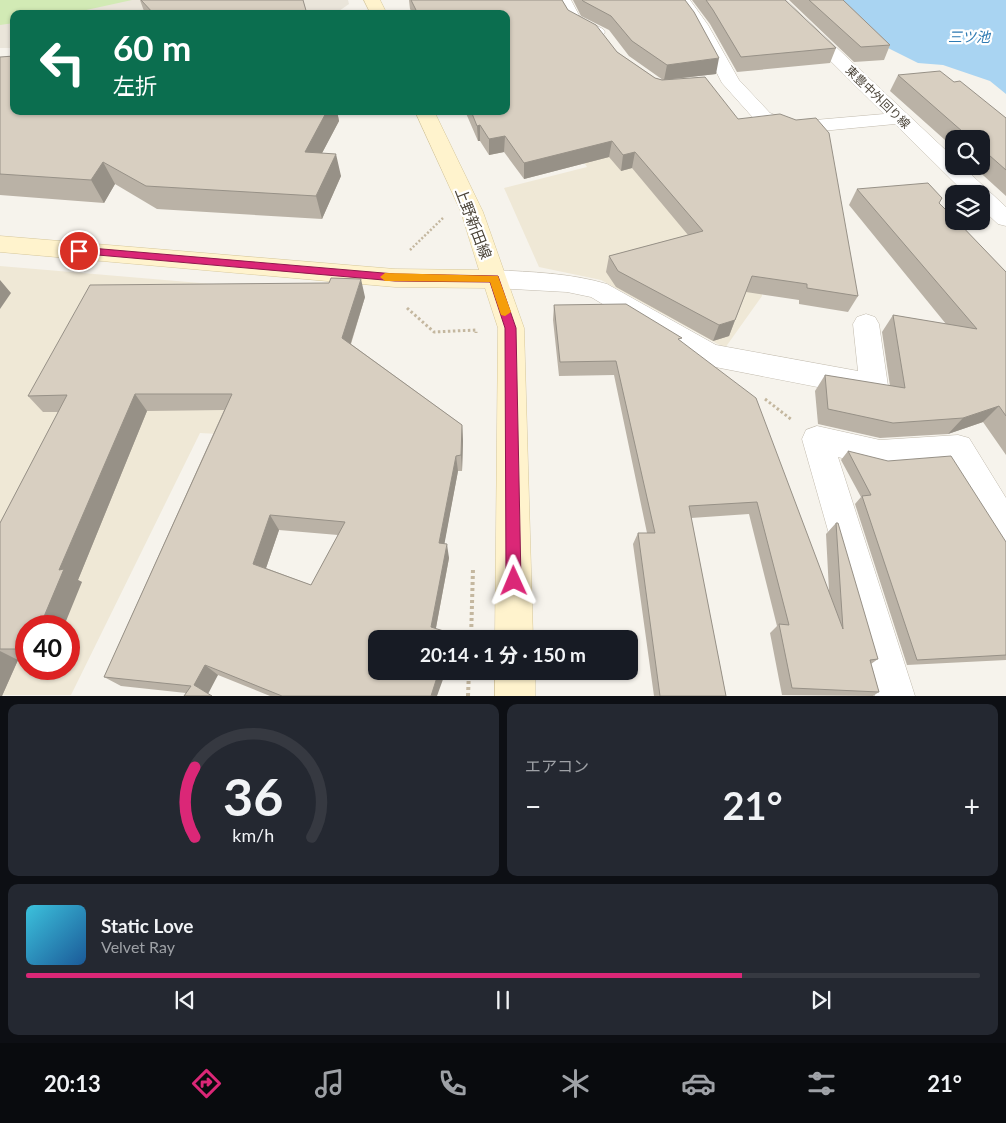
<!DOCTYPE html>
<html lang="ja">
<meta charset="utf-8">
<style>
:root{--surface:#171b24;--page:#242831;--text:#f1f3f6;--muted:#9ea1a6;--line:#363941;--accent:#db2777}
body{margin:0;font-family:Lato,"Noto Sans JP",sans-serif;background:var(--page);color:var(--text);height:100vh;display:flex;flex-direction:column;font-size:19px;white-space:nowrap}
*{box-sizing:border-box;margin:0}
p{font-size:16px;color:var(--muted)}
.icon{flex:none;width:28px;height:28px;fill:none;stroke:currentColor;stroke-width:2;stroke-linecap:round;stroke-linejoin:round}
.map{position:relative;height:696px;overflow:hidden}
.drawer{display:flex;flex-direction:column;gap:8px;padding:8px;background:#0d0f14;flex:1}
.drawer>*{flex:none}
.banner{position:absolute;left:10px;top:10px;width:500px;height:105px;border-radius:10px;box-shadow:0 1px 4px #0004;background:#0b6e4f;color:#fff;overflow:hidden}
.buttons{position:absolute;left:945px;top:130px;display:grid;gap:10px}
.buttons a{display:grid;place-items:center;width:45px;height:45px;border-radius:10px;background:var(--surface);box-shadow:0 1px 4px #0004;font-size:25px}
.speed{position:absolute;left:15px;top:615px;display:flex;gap:10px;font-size:25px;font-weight:700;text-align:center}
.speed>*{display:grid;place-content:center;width:65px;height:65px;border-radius:50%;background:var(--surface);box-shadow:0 1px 4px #0004;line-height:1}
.speed .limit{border:8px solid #d22;background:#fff;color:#111}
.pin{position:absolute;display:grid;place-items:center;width:42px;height:42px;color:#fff;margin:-21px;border:2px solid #fff;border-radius:50%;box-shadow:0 1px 5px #0007}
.me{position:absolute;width:55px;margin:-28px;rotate:359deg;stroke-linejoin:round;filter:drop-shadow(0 0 4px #0008)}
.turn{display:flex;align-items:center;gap:18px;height:105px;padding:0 20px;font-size:22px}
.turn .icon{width:65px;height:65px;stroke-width:2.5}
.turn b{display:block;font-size:35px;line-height:42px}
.big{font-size:38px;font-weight:700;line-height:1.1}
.drawer .card{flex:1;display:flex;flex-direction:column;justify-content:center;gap:8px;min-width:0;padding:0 18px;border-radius:10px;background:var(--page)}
.drawer .dial{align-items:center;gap:0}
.dial svg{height:130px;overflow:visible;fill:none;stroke:var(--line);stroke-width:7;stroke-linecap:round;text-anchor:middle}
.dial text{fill:var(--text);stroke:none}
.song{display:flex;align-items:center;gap:15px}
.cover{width:60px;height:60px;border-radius:8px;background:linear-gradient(135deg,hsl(190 70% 55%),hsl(210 70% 35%))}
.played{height:5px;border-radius:2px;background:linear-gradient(90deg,var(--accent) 75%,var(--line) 75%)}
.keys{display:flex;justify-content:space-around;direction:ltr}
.heat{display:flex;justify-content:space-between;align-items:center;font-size:28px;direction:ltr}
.drawer .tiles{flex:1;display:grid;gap:8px;grid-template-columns:1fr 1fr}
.card:last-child{grid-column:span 2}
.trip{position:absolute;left:368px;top:630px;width:270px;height:50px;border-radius:10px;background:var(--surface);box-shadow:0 1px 4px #0004;font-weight:700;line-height:50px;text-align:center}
.menu{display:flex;height:80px;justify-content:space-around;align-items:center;background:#090b0e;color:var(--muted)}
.menu .icon{width:35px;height:35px}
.menu .current{color:var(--accent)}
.menu b{font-size:22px;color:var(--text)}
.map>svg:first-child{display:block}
.residential{fill:#eae5da}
.education{fill:#efe8d6;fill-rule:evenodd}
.green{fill:#d2eab5}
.water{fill:#a9d4f2}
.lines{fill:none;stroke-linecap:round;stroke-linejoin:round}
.street-casing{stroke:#c2bbae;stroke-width:1}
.secondary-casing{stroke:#d6c79b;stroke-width:1}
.path-far2{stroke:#c4b79f;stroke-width:2.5;stroke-dasharray:2 2;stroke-linecap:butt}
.path-far1{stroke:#c4b79f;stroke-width:3;stroke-dasharray:2.5 2.5;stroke-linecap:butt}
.path{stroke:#c4b79f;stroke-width:4;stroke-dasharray:3 3;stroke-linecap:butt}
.street{fill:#fff;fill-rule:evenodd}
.secondary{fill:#fff3cd;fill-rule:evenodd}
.wall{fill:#bab2a6;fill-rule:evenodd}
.shaded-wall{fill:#979187}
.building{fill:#d8cfc1;stroke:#979187;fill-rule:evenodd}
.route{fill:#db2777;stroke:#8e194d}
.slow{fill:#f59e0b}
.labels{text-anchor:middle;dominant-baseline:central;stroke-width:4.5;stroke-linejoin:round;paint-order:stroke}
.far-street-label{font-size:12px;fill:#4b4439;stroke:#fff}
.far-water-label{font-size:14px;font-style:italic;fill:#2e7ab2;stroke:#fff}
.street-label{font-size:15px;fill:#4b4439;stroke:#fff}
</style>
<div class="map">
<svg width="1006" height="696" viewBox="0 0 1006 696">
<rect width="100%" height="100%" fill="#f6f3ec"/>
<path class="residential" d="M0 0H348L349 4 339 11 315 14H14V48H0Z"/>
<path class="education" d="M543 98 757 233 762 296 725 348 601 280 539 267 504 188 587 167Z
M0 266 329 294 277 437 200 433 71 695H0ZM26 626H69V669H26Z"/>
<path class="green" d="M0 0H132L68 14H14V23L0 25Z"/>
<path class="water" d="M829 0H1006V94L990 81 943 65 918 63 876 42Z"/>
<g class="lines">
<defs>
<path id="street" d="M555 0H571L580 17 603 29 605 32 603 35H591L568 23Z
M674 0H690L708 25 739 80 770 113 792 122 884 114 769 0H786L954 158V166H962L1006 207V226L998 224 981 208V194H966L895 124 790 134 756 121 722 83 692 25Z
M494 270C532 272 570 273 607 284L716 345 858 371 853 324 857 317 866 314 875 317 879 324 888 386 884 394 874 398 710 366 700 363 591 297 567 292 494 288 485 285 481 279 485 273Z
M817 426 880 440 958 435 969 438 1006 498V544L994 539 950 462 880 468 838 457 915 696H875L802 439 806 430Z"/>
<path id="secondary" d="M364 0H380L387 14H371Z
M415 111H434L483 212 524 328 533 639H495L498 328 485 288 395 287 0 252V236L395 269 479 270 461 212Z
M495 671H535V696H495Z"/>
</defs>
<use href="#street" class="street-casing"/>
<use href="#secondary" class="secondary-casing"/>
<path class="path-far2" d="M410 250 443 218"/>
<path class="path-far1" d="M407 308 434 332 476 330V333
M765 399 792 420"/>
<path class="path" d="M471 639 473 569
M468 696 469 671"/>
<use href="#street" class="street"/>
<use href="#secondary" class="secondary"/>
</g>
<path class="wall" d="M140 0H303L307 14H145Z
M409 0H562L568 10 617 52 655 78 663 80 629 56 609 30 581 16 573 0H685L716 74 673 79 858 296 848 312 799 304V300L746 292 729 336 713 341 616 287 606 272 609 256 688 235 632 168 621 171 609 157 524 179 504 152 489 155 480 141H478L465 111H506V14H413L410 9Z
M692 0H785L836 48 830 63 737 72 710 24Z
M789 0H843L890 45 884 60 854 62Z
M0 57 14 111H337L339 121 322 153 341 176 322 219 157 209 115 184 104 203 0 195Z
M898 75 954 82 1006 118V196L973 166H981V139H954V148L890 91Z
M857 189 939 203 1006 272V455L983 422 948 434 880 438 818 424 815 391 825 375 890 386 882 332 893 315 946 324 849 205Z
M365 297 351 344 462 425 463 441 462 471H458L444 544 449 558 436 628 437 696H270L218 675 186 693 121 686 104 677 224 410 147 411 78 580 82 582 26 626V660H18L2 696H0V523L58 412H43L28 396ZM279 530 338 535 311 585 266 568Z
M554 305 681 341 829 591 826 534 836 523 878 659 871 664 879 692 873 696 782 695 770 633 777 626 749 514 691 518 726 696H654L633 544 638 533H647L614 375 559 376 553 320Z
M848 451 1006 542V660L907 665 855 504 861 497 841 460Z"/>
<path class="shaded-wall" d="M719 58 716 74 664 80 667 65Z
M327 111H337L339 121 311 174 305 152Z
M480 125V141H478L477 126Z
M505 136 504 152 489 155V139Z
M612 141 609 157 524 179V163Z
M635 152 632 168 621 171 623 155Z
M336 154 341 176 322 219 316 196Z
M103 162 115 184 104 203 91 180Z
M361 279 365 297 347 355 342 338Z
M0 280 11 293 0 309Z
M735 320 729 336 713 341 719 325Z
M135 394 147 411 78 580 82 582 64 626H40L59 570Z
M999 406 983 422 948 434 963 418Z
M462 425 463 441 462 471 461 455Z
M456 456 458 471 442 557 439 543Z
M270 515 279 530 263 577 253 564Z
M447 544 449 558 434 638 431 627Z
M0 651 18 660 2 696H0Z
M205 665 218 675 208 694 194 685Z
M439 671H446L437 696H431Z"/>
<path class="building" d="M141 0H303L307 14H154Z
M411 0H562L568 10 596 25 617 52 655 78 662 80 705 77 738 119 780 114 796 120 816 118 829 133 858 296 807 288V284L752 276 735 320 719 325 618 271 609 256 703 231 635 152 623 155 612 141 524 163 505 136 489 139 480 125 477 126 471 111H506V14H418Z
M582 0H685L694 12 719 58 667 65 632 41 611 16 583 1Z
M706 0H785L836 48 741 57 713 10Z
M809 0H843L890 45 861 47Z
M14 56V111H327L305 152 336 154 316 196 146 186 103 162 91 180 0 174V57Z
M940 71 954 82 960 81 1006 118V170L981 148V139H971L898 75Z
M928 183 942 198 939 203 954 218V221H957L1006 272V416L999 406 963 418 893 423 828 409 825 375 905 388 893 315 977 329 857 189Z
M331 278 361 279 342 338 462 425 461 455 456 456 439 543 447 544 431 627 453 634 451 639H376V671H439L431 696H282L205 665 194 685 212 696H184L191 686 104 677 232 394H135L59 570 64 569 40 626H26V649H0V523L67 395 28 396 90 285 329 283ZM270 515 345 522 311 585 253 564Z
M626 304 682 338 678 339 756 398 843 629 836 523H838L878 659 870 660 879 692 792 688 779 624 789 625 757 502 689 506 726 696H660L638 533H655L616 361 560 362 554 305Z
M848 451 888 461 951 456 1006 542V655L917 660 862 496 871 495Z"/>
<path class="route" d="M79 247 395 274 498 276 516 328 521 581 519 586 514 588 508 586 506 581 505 328 490 282 395 281 75 253 74 251Z"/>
<path class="slow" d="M385 273 498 276 511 312 505 316 501 315 490 282 385 281 380 277Z"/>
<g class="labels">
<g class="far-street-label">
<text transform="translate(878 97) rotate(44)">東豊中外回り線</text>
</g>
<g class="far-water-label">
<text x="969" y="36">三ツ池</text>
</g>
<g class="street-label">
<text transform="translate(474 223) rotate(69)">上野新田線</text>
</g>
</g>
</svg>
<div class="buttons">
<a><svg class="icon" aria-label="search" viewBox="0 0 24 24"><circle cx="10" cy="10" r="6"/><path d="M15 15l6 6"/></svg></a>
<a><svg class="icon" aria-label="layers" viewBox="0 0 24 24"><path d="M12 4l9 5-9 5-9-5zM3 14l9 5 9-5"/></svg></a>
</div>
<div class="speed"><div class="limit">40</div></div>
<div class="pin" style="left:79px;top:251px;background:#d93025"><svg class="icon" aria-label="arrive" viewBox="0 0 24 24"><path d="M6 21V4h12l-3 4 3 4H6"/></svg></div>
<svg class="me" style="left:514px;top:581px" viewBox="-20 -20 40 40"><path d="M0-17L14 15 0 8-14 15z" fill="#db2777" stroke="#fff" stroke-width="4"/></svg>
<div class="trip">20:14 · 1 分 · 150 m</div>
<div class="banner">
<div class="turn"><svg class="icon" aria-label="left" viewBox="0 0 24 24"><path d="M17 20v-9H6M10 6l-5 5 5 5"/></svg><div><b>60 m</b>左折</div></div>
</div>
</div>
<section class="drawer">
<div class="tiles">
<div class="card dial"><svg viewBox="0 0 100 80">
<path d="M14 69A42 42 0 1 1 86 69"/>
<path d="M14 69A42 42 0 0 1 14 26" stroke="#db2777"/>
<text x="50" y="56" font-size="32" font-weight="700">36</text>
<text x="50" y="72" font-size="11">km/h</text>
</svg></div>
<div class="card"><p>エアコン</p>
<div class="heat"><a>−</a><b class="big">21°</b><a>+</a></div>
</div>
<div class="card">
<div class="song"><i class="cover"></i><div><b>Static Love</b><p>Velvet Ray</p></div></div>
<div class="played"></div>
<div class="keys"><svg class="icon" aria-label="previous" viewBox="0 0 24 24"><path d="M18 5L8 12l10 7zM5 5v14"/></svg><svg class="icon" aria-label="pause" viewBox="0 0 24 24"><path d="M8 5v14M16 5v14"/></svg><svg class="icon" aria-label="next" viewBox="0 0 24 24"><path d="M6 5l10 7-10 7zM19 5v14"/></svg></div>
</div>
</div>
</section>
<nav class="menu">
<b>20:13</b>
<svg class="icon current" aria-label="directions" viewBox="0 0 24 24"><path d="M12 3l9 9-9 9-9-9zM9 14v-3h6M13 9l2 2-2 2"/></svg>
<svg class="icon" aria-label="music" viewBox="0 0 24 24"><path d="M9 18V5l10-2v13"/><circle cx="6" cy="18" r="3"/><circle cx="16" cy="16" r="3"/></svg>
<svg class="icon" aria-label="phone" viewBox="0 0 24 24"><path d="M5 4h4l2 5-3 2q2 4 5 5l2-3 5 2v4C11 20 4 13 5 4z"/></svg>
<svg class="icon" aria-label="climate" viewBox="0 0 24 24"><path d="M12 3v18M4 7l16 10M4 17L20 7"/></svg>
<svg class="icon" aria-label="car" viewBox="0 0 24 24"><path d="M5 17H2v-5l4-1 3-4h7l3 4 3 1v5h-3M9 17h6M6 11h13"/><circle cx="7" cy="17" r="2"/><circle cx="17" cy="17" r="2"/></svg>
<svg class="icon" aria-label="filters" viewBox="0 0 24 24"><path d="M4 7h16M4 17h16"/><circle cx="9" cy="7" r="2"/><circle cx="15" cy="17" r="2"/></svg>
<b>21°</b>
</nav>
